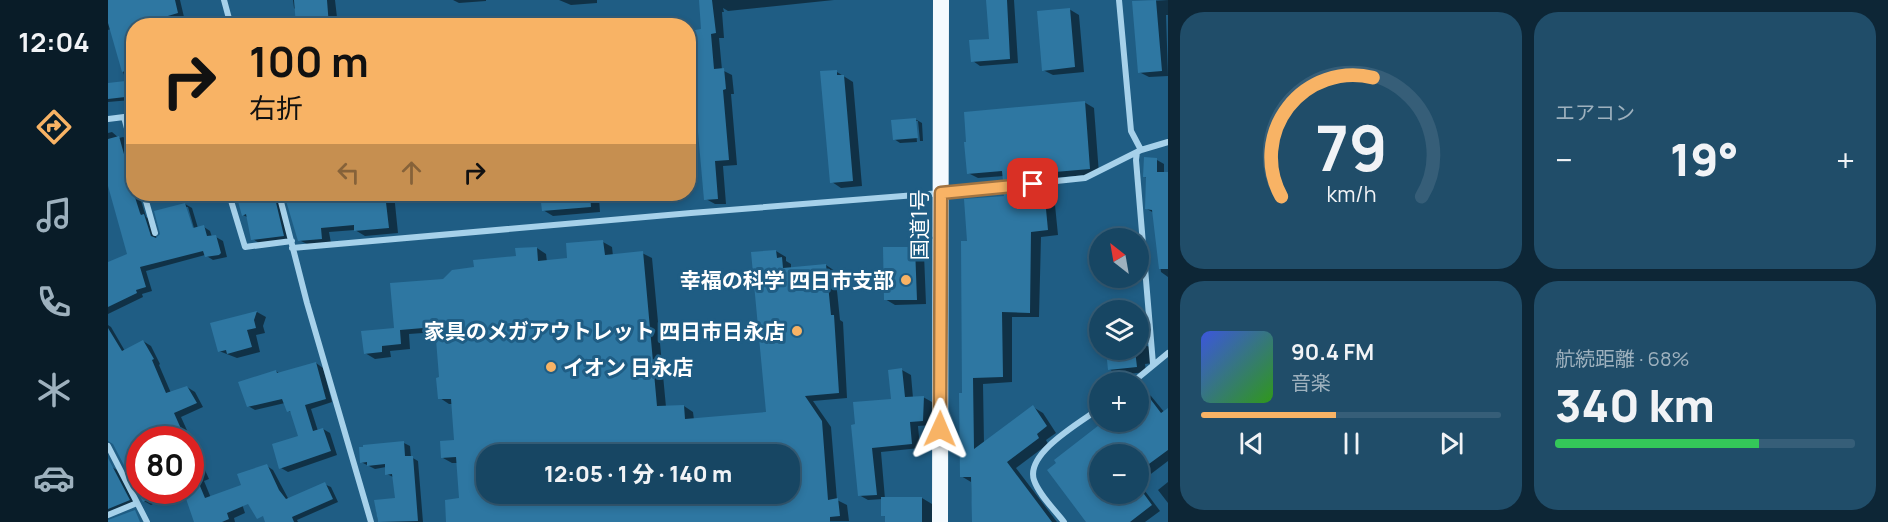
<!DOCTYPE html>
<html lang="ja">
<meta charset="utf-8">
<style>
:root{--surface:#174663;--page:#204d69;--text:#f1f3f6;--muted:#9eb1be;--line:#365e78;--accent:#f8b365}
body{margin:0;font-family:Manrope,"Noto Sans JP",sans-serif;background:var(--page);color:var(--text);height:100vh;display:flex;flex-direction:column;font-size:22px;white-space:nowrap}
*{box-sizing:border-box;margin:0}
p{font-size:20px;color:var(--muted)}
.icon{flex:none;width:33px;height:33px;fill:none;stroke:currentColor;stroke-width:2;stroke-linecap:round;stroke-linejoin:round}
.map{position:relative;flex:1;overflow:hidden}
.panel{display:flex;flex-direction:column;gap:12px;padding:12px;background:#0d2636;width:720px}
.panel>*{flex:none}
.banner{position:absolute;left:18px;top:18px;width:570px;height:183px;border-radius:24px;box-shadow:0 3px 9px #0003,0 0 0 2px var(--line);background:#f8b365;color:#111;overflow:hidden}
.needle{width:39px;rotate:329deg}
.buttons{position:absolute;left:981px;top:228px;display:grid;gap:12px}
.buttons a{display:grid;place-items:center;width:60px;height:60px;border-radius:50%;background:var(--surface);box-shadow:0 3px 9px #0003,0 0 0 2px var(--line);font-size:30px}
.speed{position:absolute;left:18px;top:426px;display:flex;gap:12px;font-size:30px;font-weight:700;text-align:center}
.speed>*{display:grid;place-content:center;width:78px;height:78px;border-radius:50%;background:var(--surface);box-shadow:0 3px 9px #0003,0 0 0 2px var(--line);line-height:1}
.speed .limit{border:9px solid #d22;background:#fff;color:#111}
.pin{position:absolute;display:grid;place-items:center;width:51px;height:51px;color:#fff;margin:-26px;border-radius:12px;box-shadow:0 3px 9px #0006}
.me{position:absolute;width:66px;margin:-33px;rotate:1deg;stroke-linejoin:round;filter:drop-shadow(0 0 4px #0008)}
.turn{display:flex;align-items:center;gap:21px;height:126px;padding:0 24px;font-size:27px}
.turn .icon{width:78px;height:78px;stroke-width:2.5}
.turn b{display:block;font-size:42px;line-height:51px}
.lanes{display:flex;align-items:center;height:57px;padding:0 24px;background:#0003;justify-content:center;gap:30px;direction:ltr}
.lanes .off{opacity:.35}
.big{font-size:45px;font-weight:800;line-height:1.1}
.panel .tile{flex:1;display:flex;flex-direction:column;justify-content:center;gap:9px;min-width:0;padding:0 21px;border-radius:24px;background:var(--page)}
.panel .dial{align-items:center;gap:0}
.dial svg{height:156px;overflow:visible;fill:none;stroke:var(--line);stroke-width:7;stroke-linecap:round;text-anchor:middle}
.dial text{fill:var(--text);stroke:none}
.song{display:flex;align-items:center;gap:18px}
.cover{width:72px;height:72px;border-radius:9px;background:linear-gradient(135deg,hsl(230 70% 55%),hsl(110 70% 35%))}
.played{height:6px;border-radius:3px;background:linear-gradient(90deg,var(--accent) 45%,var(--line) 45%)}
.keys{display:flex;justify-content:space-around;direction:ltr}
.heat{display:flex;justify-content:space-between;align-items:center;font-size:33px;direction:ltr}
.charge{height:9px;border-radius:4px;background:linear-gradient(90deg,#34c759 68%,var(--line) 0)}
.panel .tiles{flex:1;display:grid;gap:12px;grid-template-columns:repeat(2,1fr)}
.trip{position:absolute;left:368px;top:444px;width:324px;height:60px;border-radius:24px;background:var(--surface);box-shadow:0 3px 9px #0003,0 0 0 2px var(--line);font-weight:800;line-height:60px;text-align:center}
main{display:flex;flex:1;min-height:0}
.dock{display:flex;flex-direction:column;width:108px;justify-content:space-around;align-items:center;background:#091c28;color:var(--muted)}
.dock .icon{width:42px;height:42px}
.dock .current{color:var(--accent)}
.dock b{font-size:27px;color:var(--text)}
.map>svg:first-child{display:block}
.shadow{fill:#0007;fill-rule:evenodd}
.building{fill:#2e77a2;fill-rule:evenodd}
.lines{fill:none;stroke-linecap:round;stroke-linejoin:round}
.minor{stroke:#a6d1ea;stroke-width:6}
.trunk{stroke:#f4fafe;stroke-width:16}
.route-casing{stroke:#a17442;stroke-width:15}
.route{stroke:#f8b365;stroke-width:10}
.poi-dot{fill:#f8b365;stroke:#1f5d84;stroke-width:2}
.labels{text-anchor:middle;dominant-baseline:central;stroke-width:6;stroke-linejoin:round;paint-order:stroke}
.street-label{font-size:21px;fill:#fff;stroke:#1f5d84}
.poi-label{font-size:21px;font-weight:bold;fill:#fff;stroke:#1f5d84;text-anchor:end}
</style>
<main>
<nav class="dock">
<b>12:04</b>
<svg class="icon current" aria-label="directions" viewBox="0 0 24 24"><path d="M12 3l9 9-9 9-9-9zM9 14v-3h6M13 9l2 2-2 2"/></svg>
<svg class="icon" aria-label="music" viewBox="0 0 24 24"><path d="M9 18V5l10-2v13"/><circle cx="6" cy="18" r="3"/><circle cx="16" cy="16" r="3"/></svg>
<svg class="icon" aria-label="phone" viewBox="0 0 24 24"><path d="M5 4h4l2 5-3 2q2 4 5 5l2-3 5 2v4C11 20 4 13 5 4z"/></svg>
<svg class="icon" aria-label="climate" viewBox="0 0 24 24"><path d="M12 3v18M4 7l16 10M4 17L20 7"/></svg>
<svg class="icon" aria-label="car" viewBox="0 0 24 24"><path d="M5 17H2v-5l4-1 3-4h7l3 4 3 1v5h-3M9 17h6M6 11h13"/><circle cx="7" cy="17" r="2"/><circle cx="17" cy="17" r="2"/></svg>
</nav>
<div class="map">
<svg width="1060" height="522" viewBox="0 0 1060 522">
<rect width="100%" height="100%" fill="#1f5d84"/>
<path class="shadow" d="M0 0H72L76 17 44 26H26V109L23 100 0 102V85L18 82 3 29 0 30Z
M185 0H227L230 26H190L188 10 186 8Z
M345 0H378V1L351 3Z
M451 0H489V3L463 5Z
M593 0H726L620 11 615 8 616 12H614L616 38H611L614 70 624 75 626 94H623L629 165 615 166 618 204H607L598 199Z
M879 0H906L910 63 872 66 865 61 882 40Z
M1060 0V15H1058L1060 76 1041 77 1031 72 1025 2Z
M961 9 971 15 976 72 945 75 935 70Z
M159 16 165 19 166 26H134V19Z
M729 72 745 82 754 186 733 188 724 182Z
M976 102 986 108 991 174 944 178V182L906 186 896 180V176L870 178 860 173Z
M807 119 814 123 815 141H812L810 121H807L809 142 792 143 786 139Z
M4 132 11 138 15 137 22 141 26 153V194H31L38 217 43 220 49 240 77 204 84 208 90 228 96 227 102 231 104 237H108L115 241 119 257 105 260 97 255 38 271 44 291 34 294 35 297 0 314V264L20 255 0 182V133ZM77 207H80L88 235 85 236Z
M1049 160 1056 164V174H1060V277L1053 272 1046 213 1039 209 1040 178 1037 177Z
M936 189 946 195 950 235 933 237 931 317H904V382L875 384 876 444 925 407 935 413 948 433 938 440 940 444 908 468 949 522H865L863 482 853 476 861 242 897 197Z
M129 194H177L175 201 185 240 154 245 145 239 141 218 135 215Z
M178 194H286L290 233 257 236 247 230 221 232 223 243 201 245 191 240Z
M434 194H504H502V197L491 198 492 212 445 216 435 210Z
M495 242 504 247 505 256 534 253 544 258 558 407 576 406 585 412 586 420 659 413 645 253 668 251 678 257V261L683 264V268L718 265 727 271 732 320 735 322 739 398 705 401 723 427 729 500 739 505 741 521 340 522 353 500 350 463H344L335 458 348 441 345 404H341L332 398 333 379 329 332 301 334 302 349 282 351 283 357 267 359 257 353 288 329 336 280 367 268 409 258 429 248 438 254 439 262 461 260ZM378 454H681V494H378Z
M806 248 816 254 818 304 787 305 777 299Z
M149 312 158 317 155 326 157 333 148 335 152 352 129 358 111 351 104 324Z
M0 325 3 327 17 351 35 341 43 346 52 364 51 365 63 393 79 387 87 392 95 407 73 417 101 479 96 481 103 498 131 495 137 513 126 518 127 522H88L82 490V440H32V490H72L43 505 36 501 0 424Z
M1030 340 1032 343 1044 348 1045 363 1037 364 1038 372 1011 375 1001 369 999 350H1030Z
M208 363 215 368 224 402 203 409 210 431 215 429 222 433 229 455 180 472 173 468 192 437 184 413 181 411 177 403 147 410 140 406 168 371 172 374Z
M794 370 803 375 805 398 815 397 824 402V425L810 426 812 448 773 452 777 499 814 498 824 504V522H779V517L774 515 775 499 760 500 751 495 745 426 784 400Z
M1035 391 1043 396 1057 413 1060 410V461L1031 483 1052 511 1037 522H980L948 460 998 422H1030V394ZM992 454H1030V494H992Z
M296 443 302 446 303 457 310 461 315 522H270L267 501 289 499 285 477 279 474 278 467 267 469 253 462Z
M159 466 165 470 181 500 216 484 223 487 230 502 189 520 190 522H159Z
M4 467 9 470 26 503 0 515V469Z
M1060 482V503L1050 490Z"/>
<path class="building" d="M0 0H67L70 13 26 26V69L14 72 0 23Z
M186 0H219L221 26H188Z
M591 0H604L608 33 603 34 606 69 616 68 618 89 615 90 621 160 607 161 610 199 596 200 581 31 593 29Z
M878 0H899L902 59 863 62 861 40 881 39Z
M1048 0 1054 71 1030 73 1024 1Z
M962 8 967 67 934 71 929 11Z
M729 70V75H736L745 181 722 183 712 71Z
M26 80V96L0 99V83Z
M977 101 982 169 935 173V177L895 181 894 171 859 174 856 142H858L856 112Z
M808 118 810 138 785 140 783 120Z
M11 136 22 176 26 175V194L32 213 33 215 36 214 43 236 48 238 52 234 46 211 77 203 85 228 96 225 99 236 108 235 113 253 111 255 97 257 95 251 32 267 38 287 28 290 29 293 0 307V262L19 254 0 186V139Z
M1036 157 1049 158V172H1060V269H1051L1044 210 1037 209 1038 177H1035Z
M936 188 940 230 923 232 922 313 894 312 895 377 865 378 866 449 925 405 939 426 929 434 931 438 899 462 944 522H864L863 477H852L851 393H854L853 241H859L856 199 896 196 895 192Z
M128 194H166L176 236 143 240 138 214 134 216Z
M176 194H277L281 228 246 231V225L213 228 214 239 190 241Z
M432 194H482L483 207 434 211Z
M495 240 497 255 535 251 549 406 576 405 577 419 658 412 643 252 668 250 669 258 674 257 675 268 718 264 723 315H726L731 393 697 396 714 421 720 500 730 498 732 516 722 517V522H338L337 500 351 498 348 457 333 458 332 441 346 440 343 399H330L328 378 331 377 327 327 292 330 293 344 274 346V352L256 354 253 331 286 328 282 283 335 279 344 270 366 267 365 260 408 256 407 248 429 247 430 261 459 258 458 243ZM378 454H681V494H378Z
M775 247H807L809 300H776Z
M149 311 146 320 148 328 139 330 144 347 119 354 118 350 110 352 102 323Z
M0 328 14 351 35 340 46 359 44 360 58 393 79 386 89 403 66 413 78 440H32V490H57L35 502 5 444 0 441Z
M998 350H1027L1029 367 1000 370Z
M208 362 218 399 197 405 205 431 215 428 223 451 171 469 164 444 190 436 182 411 179 412 174 399 139 407 130 382 168 370 169 373Z
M794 368 797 397 816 396 815 421 802 422 804 444 764 448 769 495 750 496 743 425 747 424 745 402 783 399 780 370Z
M1031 384 1053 413 1060 408V450L1030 472V454H992V494H1036L1044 505 1022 522H978L939 470 948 463 946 460 995 422H1030Z
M296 441 297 456H305L310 521 270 522 266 500 287 498 284 474 277 475V464L259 466V462L252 463 251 447H255V445Z
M0 458 22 500 0 509Z
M82 462 97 498 133 485 129 474 159 464 171 490 178 499 217 482 225 499 184 517 186 522H157L155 516 149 519 140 504 119 513 121 519 114 522H86L75 490H82Z
M773 497H814V522H777V516H773Z
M27 510 32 522H0V520Z"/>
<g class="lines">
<path class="minor" d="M116 0 123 26
M1011 0 1023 131 1033 150
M0 119 16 117 26 155
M1029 152 1028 160 1045 364
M36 194 47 233
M121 194 137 247 184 241
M171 194 199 303 263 522
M184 248 583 213 833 193 977 178 1033 150 1060 142
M1025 382 1060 353
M0 446 39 522
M0 515 29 503
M956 522C946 509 931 495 926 480 917 453 973 422 992 408"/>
<path class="trunk" d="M832 522 833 0"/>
</g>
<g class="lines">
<defs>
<path id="route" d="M832 429 833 193 925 184"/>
</defs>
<use href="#route" class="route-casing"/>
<use href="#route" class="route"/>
</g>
<g class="poi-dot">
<circle cx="798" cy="280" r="6"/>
<circle cx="689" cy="331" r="6"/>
<circle cx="443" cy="367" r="6"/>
</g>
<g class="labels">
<g class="street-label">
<text transform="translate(811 225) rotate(-90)">国道1号</text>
</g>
<g class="poi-label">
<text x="786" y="280">幸福の科学 四日市支部</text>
<text x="677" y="331">家具のメガアウトレット 四日市日永店</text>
<text x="455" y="367" text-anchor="start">イオン 日永店</text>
</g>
</g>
</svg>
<div class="buttons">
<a><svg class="needle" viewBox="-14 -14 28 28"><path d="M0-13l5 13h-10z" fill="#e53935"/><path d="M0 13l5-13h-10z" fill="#9eb1be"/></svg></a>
<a><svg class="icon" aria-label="layers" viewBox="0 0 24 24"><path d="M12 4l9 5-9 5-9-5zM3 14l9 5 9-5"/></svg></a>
<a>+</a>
<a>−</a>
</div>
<div class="speed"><div class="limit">80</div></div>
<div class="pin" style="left:925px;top:184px;background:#d93025"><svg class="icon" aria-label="arrive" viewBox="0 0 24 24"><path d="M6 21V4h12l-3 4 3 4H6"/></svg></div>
<svg class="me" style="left:832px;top:429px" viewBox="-20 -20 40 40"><path d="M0-17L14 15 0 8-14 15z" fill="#f8b365" stroke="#fff" stroke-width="4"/></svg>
<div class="trip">12:05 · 1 分 · 140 m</div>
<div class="banner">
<div class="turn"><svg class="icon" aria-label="right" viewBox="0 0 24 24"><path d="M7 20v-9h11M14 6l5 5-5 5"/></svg><div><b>100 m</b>右折</div></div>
<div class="lanes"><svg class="icon off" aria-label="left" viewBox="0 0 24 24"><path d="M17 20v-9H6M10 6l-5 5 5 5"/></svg><svg class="icon off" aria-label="ahead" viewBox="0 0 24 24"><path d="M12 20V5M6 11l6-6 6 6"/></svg><svg class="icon" aria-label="right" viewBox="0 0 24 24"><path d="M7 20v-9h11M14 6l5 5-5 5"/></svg></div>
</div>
</div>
<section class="panel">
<div class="tiles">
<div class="tile dial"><svg viewBox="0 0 100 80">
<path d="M14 69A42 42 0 1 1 86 69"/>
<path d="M14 69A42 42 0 0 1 61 8" stroke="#f8b365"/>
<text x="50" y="56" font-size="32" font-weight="700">79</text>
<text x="50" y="72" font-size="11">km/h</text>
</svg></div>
<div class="tile"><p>エアコン</p>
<div class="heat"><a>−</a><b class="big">19°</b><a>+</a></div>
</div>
<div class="tile">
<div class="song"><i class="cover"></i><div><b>90.4 FM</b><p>音楽</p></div></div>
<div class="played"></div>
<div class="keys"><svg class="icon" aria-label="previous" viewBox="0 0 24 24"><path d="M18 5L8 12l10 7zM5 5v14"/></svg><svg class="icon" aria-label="pause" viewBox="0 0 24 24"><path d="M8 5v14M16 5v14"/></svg><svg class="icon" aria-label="next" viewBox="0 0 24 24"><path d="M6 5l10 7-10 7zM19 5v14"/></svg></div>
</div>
<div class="tile"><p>航続距離 · 68%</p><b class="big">340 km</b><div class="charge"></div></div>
</div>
</section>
</main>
